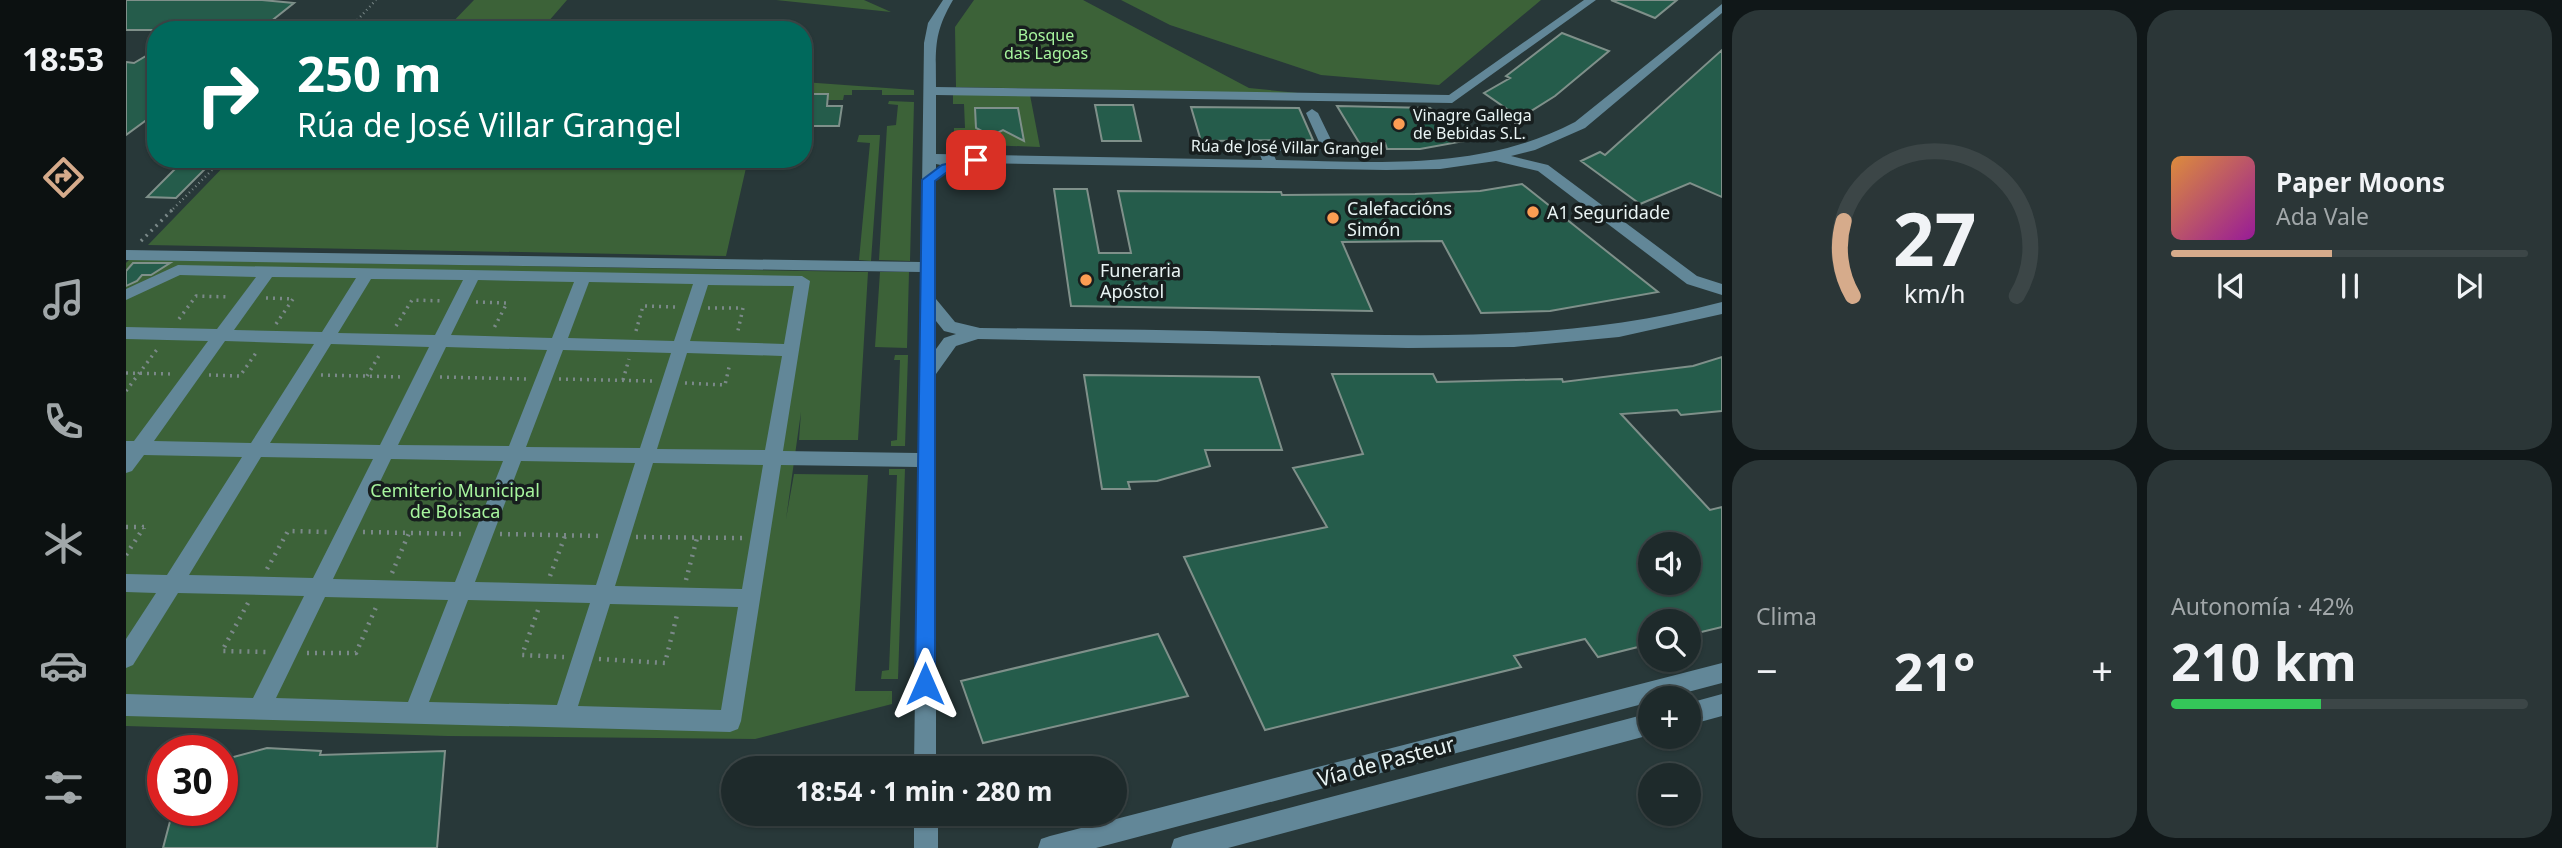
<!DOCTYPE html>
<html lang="es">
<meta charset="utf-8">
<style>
:root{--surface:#1e2a2b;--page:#2b3637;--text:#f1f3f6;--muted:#a1a7a9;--line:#3c4647;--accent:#d6ab8b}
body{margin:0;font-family:"Noto Sans",sans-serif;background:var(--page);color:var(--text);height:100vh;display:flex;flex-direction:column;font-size:26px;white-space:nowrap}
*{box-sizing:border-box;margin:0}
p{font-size:23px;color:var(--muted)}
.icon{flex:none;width:38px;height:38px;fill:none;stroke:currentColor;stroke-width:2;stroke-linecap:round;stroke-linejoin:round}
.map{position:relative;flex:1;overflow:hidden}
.details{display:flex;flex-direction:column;gap:10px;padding:10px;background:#101718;width:840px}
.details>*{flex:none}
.banner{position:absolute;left:21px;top:21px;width:665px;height:147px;border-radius:28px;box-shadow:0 2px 5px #0004,0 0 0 2px var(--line);background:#00695c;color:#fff;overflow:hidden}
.tools{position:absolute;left:1512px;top:532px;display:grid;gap:14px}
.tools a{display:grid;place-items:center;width:63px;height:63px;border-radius:50%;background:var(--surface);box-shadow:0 2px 5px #0004,0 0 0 2px var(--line);font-size:35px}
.speed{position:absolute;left:21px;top:735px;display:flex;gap:14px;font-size:35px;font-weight:700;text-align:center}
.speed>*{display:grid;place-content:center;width:91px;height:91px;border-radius:50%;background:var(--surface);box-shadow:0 2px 5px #0004,0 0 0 2px var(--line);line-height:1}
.speed .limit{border:10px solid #d22;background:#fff;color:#111}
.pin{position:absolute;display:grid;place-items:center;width:60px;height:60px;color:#fff;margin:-30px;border-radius:14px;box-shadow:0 4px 10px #0006}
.me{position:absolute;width:77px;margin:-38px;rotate:0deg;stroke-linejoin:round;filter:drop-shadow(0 0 5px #0008)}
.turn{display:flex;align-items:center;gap:24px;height:147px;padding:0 35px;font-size:32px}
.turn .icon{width:91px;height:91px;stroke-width:2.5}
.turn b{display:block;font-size:49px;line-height:60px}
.big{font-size:52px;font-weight:700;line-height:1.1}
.details .card{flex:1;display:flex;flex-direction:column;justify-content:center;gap:10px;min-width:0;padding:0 24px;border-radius:28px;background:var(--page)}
.details .dial{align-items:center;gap:0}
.dial svg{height:182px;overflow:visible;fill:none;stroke:var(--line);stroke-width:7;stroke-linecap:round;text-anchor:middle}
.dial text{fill:var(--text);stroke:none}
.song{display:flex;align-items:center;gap:21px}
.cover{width:84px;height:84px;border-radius:10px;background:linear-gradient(135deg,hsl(30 70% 55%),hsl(300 70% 35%))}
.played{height:7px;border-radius:4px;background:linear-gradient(90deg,var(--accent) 45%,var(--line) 45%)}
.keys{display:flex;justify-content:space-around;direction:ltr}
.heat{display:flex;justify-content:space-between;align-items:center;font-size:38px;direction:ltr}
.charge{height:10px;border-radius:5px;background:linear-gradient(90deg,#34c759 42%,var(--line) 0)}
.details .tiles{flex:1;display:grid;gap:10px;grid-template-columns:repeat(2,1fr)}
.trip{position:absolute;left:595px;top:756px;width:406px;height:70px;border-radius:35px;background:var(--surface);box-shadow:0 2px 5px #0004,0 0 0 2px var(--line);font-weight:700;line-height:70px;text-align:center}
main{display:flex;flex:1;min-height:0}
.tabs{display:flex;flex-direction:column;width:126px;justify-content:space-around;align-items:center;background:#0c1111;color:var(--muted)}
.tabs .icon{width:49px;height:49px}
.tabs .selected{color:var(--accent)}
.tabs b{font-size:32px;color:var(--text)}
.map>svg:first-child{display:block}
.green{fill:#3c6238}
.building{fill:#255c4b;stroke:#7f908a;stroke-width:2;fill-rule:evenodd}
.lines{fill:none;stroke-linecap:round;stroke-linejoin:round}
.path-far2{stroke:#7b8989;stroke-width:2.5;stroke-dasharray:1 3.5;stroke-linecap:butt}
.path-far1{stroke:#7b8989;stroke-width:3.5;stroke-dasharray:2 5;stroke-linecap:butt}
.path{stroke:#7b8989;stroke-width:4.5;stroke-dasharray:2 6;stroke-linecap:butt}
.minor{fill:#628798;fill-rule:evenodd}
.route{fill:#1a73e8;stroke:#114b97;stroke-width:2}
.poi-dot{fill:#fc9d53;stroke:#171e1e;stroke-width:2.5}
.labels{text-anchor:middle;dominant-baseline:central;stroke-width:7;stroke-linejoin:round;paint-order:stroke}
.far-park-label{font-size:16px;fill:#a7f59e;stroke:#171e1e}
.far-poi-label{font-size:16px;fill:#e9f4f4;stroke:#171e1e;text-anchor:start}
.far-street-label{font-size:16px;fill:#e9f4f4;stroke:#171e1e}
.poi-label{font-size:18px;fill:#e9f4f4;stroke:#171e1e;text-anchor:start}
.park-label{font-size:18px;fill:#a7f59e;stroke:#171e1e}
.near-street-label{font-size:21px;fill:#e9f4f4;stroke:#171e1e}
</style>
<main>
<nav class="tabs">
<b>18:53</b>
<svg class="icon selected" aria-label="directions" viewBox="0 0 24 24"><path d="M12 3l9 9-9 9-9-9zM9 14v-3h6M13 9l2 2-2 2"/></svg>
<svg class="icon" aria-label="music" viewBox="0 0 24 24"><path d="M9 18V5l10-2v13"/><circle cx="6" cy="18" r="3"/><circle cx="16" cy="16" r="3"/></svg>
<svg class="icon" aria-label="phone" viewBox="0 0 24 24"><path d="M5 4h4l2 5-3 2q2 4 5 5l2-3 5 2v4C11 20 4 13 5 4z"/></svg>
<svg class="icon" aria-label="climate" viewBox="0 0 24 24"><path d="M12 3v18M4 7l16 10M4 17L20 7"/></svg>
<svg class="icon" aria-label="car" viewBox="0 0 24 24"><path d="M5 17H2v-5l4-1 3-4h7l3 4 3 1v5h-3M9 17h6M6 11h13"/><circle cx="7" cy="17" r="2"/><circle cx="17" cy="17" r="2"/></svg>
<svg class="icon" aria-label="filters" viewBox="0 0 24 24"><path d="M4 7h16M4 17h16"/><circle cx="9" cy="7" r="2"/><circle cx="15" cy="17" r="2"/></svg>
</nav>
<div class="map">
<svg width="1596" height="848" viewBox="0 0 1596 848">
<rect width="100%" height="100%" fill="#283839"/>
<path class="green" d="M348 0H441L415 30H319Z
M650 0H738L765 12Z
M848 0H957L1123 88 1182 94 830 87 829 27Z
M995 0H1415L1313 85 1195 75 1044 25Z
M677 82 788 90V95H756V90H726V95H718L717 100H701L702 94H677Z
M827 94 904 95 914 147 833 144 828 137V128H839L838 104H827Z
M763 101 788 102 784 261 753 260 761 126 770 125 772 105 762 104Z
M733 135H754L745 261 733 260 744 143 731 142Z
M105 159H622L600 256 22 245Z
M4 259 742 272 732 440H673L675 412 660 519 668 474 742 475 729 691H766V704L629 739 321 736 0 726V263Z
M754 272H783L781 348 749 347Z
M769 355H782L779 446H765V441L771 440 774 360H768Z
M763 469H779L772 679H755L756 671 763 670 771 475H763Z"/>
<path class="building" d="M0 0H136L168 3 134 30H0Z
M1485 0H1551L1529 18Z
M1436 33 1483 51 1429 96 1394 118 1358 93 1384 78 1380 76Z
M1596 50V197L1564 183 1514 204 1455 161 1474 152 1479 155Z
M20 56 30 57V113L0 135V62L8 63Z
M677 94H702L701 106H716L713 126H677Z
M969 105H1007L1015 141H976Z
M1211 106 1304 108 1344 140 1294 149H1261L1259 143 1234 144Z
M1065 107 1173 108 1187 140 1075 141Z
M849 108H892L898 141 877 130 865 136 850 128Z
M58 160 87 161 50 198 21 197Z
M1396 184 1532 292 1424 311 1355 313 1316 241 1216 242 1246 311 945 306 928 189H961L973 253H1005L992 191 1155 192 1156 195 1289 194 1354 191Z
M7 263H44L25 275H16L11 281 0 286V271Z
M1596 357V411L1555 415 1551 410 1495 414 1584 510 1596 507V627L1563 635V621H1524V644L1472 657 1459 639 1388 656 1395 667 1139 730 1058 557 1201 527 1167 468 1237 454 1206 374H1307L1311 382 1436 379 1437 382 1567 366ZM1524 544H1563V583H1524Z
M958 375 1133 377 1156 450H1079L1084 466 1031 481 1002 482 1004 489H976Z
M1032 634 1062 696 857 743 835 681Z
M141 748 195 751 194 755 319 751 311 848H37L47 810H96V760Z"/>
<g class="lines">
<path class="path-far2" d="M222 30 250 0
M44 212 97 159"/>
<path class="path-far1" d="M15 241 46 210
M140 298 167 299
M350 302 381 303 368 328
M582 308H617L611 335
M53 319 70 296 104 297
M150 324 167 299
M270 326 286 300 318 301
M510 331 517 306 550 307
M0 373 48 374
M83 375 114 376 132 350
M195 375 278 377
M241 376 254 354
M314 377 401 379
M433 379 527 381
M497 380 503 359
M559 383 599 385 604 363
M0 391 32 348"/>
<path class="path" d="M0 527H18
M237 532 338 534
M374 534 478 536
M510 537 618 538
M0 555 18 527
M141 569 162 531 202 532
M266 573 283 533
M424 576 439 536
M560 580 571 538
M122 603 96 651 142 652
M412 610 396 655 438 657
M181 653H230L251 605
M473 659 539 663 552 611"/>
<path class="minor" d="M817 0H827C807 34 810 49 810 87L1323 95 1458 0H1470L1326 103 810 95V154L1136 160 1131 147 1133 144 1193 142 1180 113 1186 109 1192 113 1208 146 1206 149 1146 151 1150 160C1252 162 1356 171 1449 122L1596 4V13L1459 128 1409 150 1385 156 1422 165 1571 276 1596 284V295L1561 284 1412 171 1370 161 1314 169 1260 170 846 163 824 167 810 164V299L829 322 854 328C953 329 1053 330 1152 333 1307 336 1444 342 1596 302V314L1493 337 1388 347 1282 348 852 339 830 346 810 374V768H788L792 467 655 465 615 721 612 729 604 732 0 716V694L127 698 178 596 52 593 7 665 0 668V639L30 593 0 592V574L41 575 116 457 18 455 6 471 0 473V441H8L82 341 0 339V327L91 329 130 277 54 275 0 300V289L52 265 676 276 684 281 657 451 792 453 795 272 0 260V250L795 262 798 43 802 23ZM146 277 230 278 196 332 108 330ZM245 279 337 280 309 335 212 333ZM352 280 448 282 426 338 325 335ZM463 282 567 284 548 341 442 338ZM582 285 668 286 658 344 564 341ZM810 321 818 331 830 334 818 338 810 349ZM99 341 188 344 125 443 28 441ZM205 344 303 347 254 445 144 443ZM320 347 421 350 383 446 272 445ZM437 350 545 353 514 448 400 447ZM561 353 656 356 639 450 531 449ZM135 457 247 459 187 578 63 575ZM265 459 377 461 329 582 207 579ZM395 461 509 463 470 585 349 582ZM527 463 637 465 616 589 489 586ZM199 597 322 600 282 702 150 698ZM342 600 464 603 431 705 303 702ZM484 604 612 607 595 710 452 706Z
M1596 663V683L1539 698H1524V702L970 848H912L915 839 924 836Z
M1596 694V716L1563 725V703Z
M1524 713V735L1102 848H1045L1048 839 1057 836Z
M788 814H812V848H788Z"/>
</g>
<path class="route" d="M850 157 855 158V163L824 170 809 181V684L806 691 799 694 792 691 789 684 796 180 816 165Z"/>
<g class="poi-dot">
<circle cx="1273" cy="124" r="7"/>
<circle cx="1407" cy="212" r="7"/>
<circle cx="1207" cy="218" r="7"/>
<circle cx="960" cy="280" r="7"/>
</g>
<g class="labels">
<g class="far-park-label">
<text x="920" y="35">Bosque<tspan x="920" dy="18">das Lagoas</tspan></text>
</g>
<g class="far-poi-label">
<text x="1287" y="115">Vinagre Gallega<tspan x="1287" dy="18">de Bebidas S.L.</tspan></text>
</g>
<g class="far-street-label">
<text transform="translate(1161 147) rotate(1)">Rúa de José Villar Grangel</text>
</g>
<g class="poi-label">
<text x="1221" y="208">Calefaccións<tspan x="1221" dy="21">Simón</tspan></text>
<text x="1421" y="212">A1 Seguridade</text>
<text x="974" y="270">Funeraria<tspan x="974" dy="21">Apóstol</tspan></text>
</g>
<g class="park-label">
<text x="329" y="490">Cemiterio Municipal<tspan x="329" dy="21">de Boisaca</tspan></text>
</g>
<g class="near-street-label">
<text transform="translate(1260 761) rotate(-15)">Vía de Pasteur</text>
</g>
</g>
</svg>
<div class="tools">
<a><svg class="icon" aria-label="sound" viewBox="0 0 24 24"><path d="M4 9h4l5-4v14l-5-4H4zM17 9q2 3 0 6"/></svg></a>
<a><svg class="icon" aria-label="search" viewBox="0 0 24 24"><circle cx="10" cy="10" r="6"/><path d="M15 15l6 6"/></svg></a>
<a>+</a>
<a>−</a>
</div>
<div class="speed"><div class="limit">30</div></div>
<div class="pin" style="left:850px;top:160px;background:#d93025"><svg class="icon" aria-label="arrive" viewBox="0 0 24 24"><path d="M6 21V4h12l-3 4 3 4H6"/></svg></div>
<svg class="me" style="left:799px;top:684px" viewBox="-20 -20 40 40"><path d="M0-17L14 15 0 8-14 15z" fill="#1a73e8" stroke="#fff" stroke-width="4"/></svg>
<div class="trip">18:54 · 1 min · 280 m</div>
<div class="banner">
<div class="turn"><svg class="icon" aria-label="right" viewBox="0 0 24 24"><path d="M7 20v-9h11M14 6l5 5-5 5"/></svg><div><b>250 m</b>Rúa de José Villar Grangel</div></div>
</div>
</div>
<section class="details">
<div class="tiles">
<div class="card dial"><svg viewBox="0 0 100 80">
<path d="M14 69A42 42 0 1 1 86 69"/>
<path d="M14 69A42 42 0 0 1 10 36" stroke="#d6ab8b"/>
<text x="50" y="56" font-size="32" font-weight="700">27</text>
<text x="50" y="72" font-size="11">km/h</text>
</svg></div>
<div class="card">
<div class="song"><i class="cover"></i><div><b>Paper Moons</b><p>Ada Vale</p></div></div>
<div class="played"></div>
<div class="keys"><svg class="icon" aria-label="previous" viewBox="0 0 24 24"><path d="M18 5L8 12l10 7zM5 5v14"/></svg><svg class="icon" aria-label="pause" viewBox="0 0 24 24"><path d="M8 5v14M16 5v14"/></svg><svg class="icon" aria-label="next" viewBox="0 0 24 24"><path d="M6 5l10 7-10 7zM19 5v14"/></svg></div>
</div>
<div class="card"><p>Clima</p>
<div class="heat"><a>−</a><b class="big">21°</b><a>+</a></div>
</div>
<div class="card"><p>Autonomía · 42%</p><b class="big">210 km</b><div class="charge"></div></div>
</div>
</section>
</main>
